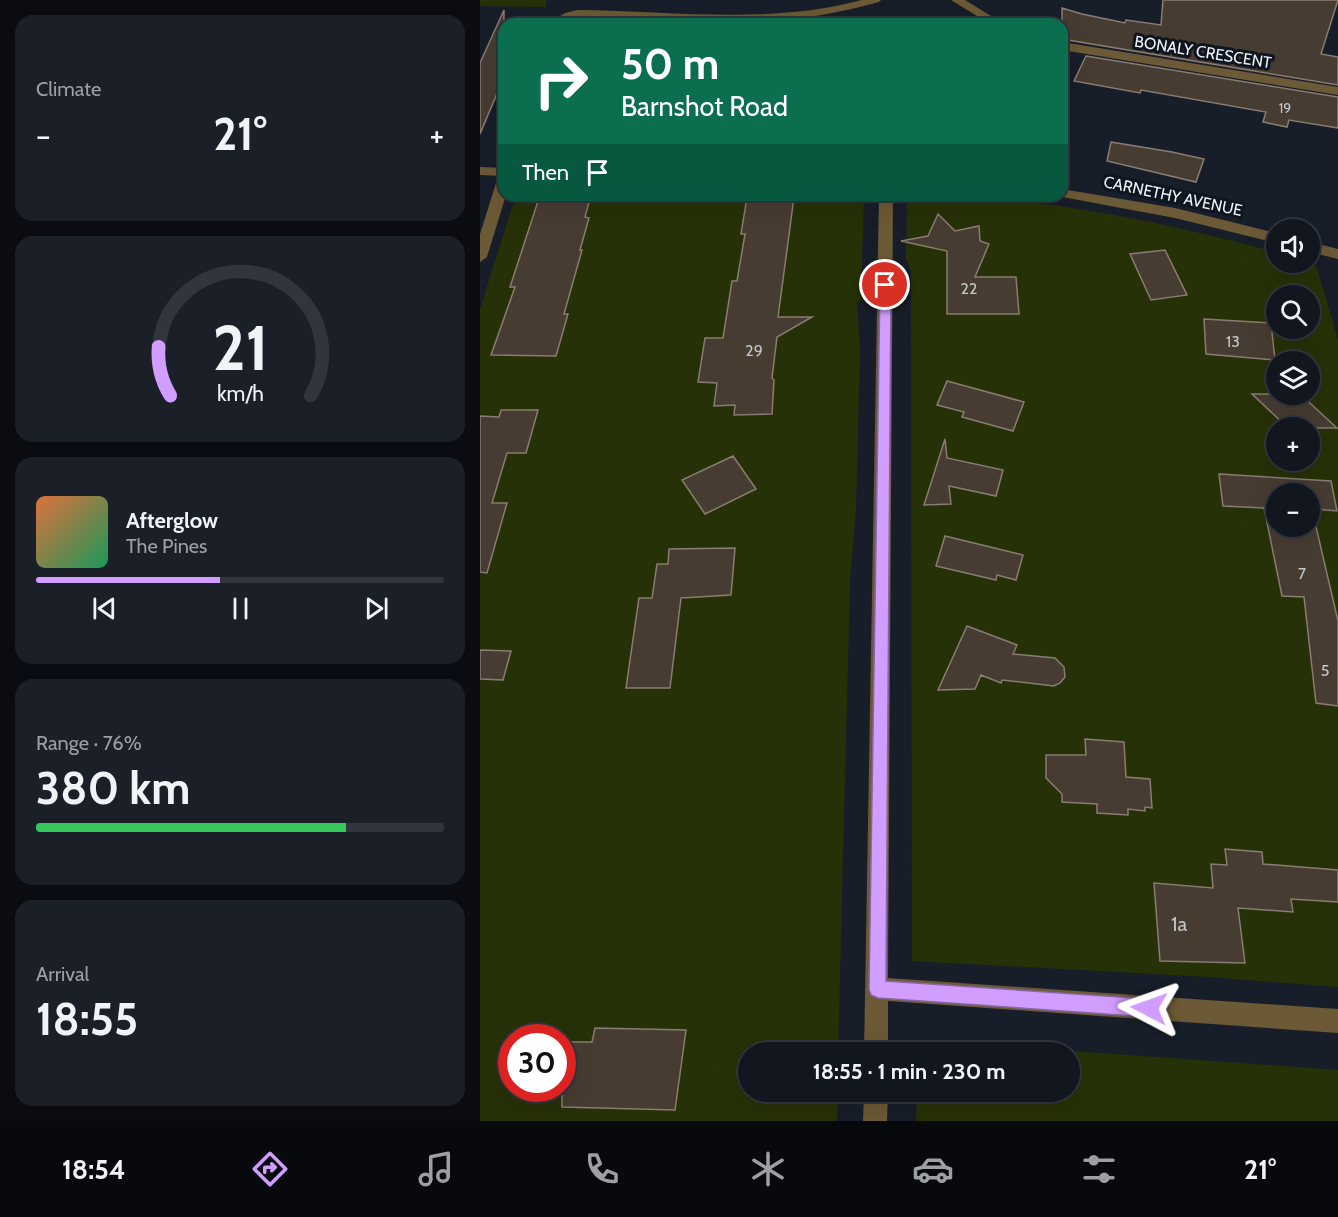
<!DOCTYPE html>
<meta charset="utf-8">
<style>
:root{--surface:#12161f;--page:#1b1f28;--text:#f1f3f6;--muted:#9c9fa4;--line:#31353d;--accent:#d19dfe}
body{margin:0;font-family:Cabin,sans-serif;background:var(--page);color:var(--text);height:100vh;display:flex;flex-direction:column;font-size:22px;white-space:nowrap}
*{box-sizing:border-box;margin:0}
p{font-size:20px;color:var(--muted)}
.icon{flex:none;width:33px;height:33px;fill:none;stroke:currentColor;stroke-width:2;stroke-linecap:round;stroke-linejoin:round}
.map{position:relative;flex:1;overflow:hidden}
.sheet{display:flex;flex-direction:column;gap:15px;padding:15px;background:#0a0c11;width:480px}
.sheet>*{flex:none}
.hud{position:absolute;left:18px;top:18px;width:570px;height:183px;border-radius:18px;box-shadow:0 6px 24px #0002,0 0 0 2px var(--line);background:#0b6e4f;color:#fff;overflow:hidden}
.fabs{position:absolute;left:786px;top:219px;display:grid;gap:12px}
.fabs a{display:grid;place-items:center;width:54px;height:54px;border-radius:50%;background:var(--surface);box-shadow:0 6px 24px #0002,0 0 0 2px var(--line);font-size:30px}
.speed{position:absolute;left:18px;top:1024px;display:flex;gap:12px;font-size:30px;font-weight:700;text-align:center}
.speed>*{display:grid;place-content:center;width:78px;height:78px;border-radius:50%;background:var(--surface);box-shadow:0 6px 24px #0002,0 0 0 2px var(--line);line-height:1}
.speed .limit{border:9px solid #d22;background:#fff;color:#111}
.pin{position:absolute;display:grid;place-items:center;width:51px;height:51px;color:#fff;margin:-26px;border:3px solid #fff;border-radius:50%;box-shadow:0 2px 6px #0007}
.me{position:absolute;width:66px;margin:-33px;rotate:274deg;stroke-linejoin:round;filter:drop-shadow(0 0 4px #0008)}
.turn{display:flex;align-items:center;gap:21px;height:126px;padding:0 24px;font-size:27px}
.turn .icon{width:78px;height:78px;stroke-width:2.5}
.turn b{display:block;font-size:42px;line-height:51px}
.then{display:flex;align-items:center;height:57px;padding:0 24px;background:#0003;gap:12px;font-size:22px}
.big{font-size:45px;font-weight:700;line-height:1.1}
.sheet .tile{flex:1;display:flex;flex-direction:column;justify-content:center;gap:9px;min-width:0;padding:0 21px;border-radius:18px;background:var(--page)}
.sheet .dial{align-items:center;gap:0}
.dial svg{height:156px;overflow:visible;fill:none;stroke:var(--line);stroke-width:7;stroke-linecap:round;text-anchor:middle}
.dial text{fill:var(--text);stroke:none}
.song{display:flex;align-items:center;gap:18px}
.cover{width:72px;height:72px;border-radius:9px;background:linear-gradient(135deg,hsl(20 70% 55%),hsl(150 70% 35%))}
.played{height:6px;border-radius:3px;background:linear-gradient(90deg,var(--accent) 45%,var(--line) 45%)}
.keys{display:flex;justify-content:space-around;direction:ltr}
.heat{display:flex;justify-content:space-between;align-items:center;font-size:33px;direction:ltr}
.charge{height:9px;border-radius:4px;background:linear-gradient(90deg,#34c759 76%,var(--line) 0)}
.trip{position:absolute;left:258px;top:1042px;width:342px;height:60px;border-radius:30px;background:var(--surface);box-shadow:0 6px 24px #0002,0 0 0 2px var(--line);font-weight:700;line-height:60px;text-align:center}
.tabs{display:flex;height:96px;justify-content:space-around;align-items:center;background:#07090c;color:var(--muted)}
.tabs .icon{width:42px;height:42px}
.tabs .on{color:var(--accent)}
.tabs b{font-size:27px;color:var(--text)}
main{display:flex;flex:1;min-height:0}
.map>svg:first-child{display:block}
.green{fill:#273107;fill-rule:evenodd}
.building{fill:#473c32;stroke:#897c72;stroke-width:1.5;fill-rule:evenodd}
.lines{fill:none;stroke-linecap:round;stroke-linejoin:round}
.street{fill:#6c5935;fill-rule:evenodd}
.route{fill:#d19dfe;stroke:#8866a5;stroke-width:1.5}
.labels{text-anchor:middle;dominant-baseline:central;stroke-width:6;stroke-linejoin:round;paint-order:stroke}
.far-number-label{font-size:14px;fill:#c4c5c8}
.far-street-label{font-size:16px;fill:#eef3fa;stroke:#0f151f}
.number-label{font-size:16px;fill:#c4c5c8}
.near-number-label{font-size:20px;fill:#c4c5c8}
</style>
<main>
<section class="sheet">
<div class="tile"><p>Climate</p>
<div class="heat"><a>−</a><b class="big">21°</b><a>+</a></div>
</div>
<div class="tile dial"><svg viewBox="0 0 100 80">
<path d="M14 69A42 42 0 1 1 86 69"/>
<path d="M14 69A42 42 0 0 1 8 44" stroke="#d19dfe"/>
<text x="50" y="56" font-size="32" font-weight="700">21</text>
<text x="50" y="72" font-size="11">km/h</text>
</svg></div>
<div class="tile">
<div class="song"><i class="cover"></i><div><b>Afterglow</b><p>The Pines</p></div></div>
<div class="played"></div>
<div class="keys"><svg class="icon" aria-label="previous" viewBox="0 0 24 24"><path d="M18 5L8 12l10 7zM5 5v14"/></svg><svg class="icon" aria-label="pause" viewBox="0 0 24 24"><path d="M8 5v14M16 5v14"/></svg><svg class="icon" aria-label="next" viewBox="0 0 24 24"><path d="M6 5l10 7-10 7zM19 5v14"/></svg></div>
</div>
<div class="tile"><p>Range · 76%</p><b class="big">380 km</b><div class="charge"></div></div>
<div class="tile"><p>Arrival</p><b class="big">18:55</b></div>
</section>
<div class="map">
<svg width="858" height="1121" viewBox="0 0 858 1121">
<rect width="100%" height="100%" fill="#181e29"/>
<path class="green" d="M0 0H66V7L0 6Z
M106 19 197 24H89Z
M36 195H384L381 301 377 302 380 350 376 508 370 581 358 1053H268V1092H357V1121H0V309ZM32 1038H82V1089H32Z
M431 195C555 195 676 220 796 252V262H830L837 268 858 340V987L729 977 432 961 431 271 426 259 427 200ZM796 296H830V328H796ZM796 362H830V394H796ZM796 428H830V460H796ZM796 494H830V526H796Z
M440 1040 858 1070V1121H436L437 1092H590V1053H439Z"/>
<path class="building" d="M683 0H858L841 54 858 57V85L582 39V8L602 14 645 23 646 20 681 25Z
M24 10V77L0 134V63Z
M606 56 858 97V128L809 120 807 127 783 122 786 112 661 90 660 93 594 81Z
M631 142 692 152 724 159 716 182 627 161Z
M60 195H111L105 217 109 218 100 250H102L84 314H88L76 356 11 355 35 287H30Z
M267 197H314L298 317H332L297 337 292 378 294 380 292 414 254 415 255 405 234 406 237 383 218 382 225 338H243L252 281H257L265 234H261Z
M458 214 475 231 499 226 500 241 509 244 495 277H536L539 314H467V251L421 241 448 236Z
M685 250 707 295 671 300 650 254Z
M724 319 791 323 795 360 726 354Z
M467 381 544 402 533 431 482 417 484 412 457 405Z
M772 394H820L857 428H808Z
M21 410H58L46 453H27L12 503H27L7 573 0 572V416L19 417Z
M465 439 467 458 523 470 516 496 469 486 471 504 444 505Z
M253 456 276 489 225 514 202 480Z
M739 474 851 481 857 511 835 509 836 518H834L858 621V706L836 703 824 597 802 596 784 508 743 506ZM796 494H830V526H796Z
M465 536 543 555 536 580 517 575 516 580 456 566Z
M255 548 251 595 201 598 190 688H146L159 598H172L177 564H188L189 549Z
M487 626 537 645 533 654 575 658 584 667 585 677 580 683 574 686 522 680 521 683 501 675 495 689 458 690Z
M0 650 31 651 23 680 0 679Z
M605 739 644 742 646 777 670 779 672 808 665 807V811L648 809V815L617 813V804L582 802V794L566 778V755H606Z
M745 849 782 852 783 864 858 870V902L811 899 813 912 758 908 765 963 680 961 674 883 733 888 731 864 747 865Z
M115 1028 206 1030 195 1110 82 1107V1063L87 1042H112Z"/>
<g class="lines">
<path class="street" d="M382 0H401L399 2C359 13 318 20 276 22 217 25 157 17 97 16L81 24H67L85 13 97 10C193 11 288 25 382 0Z
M471 0H485L524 24H510Z
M582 42 858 87V95L582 50Z
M0 167 24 168V195H26L7 257 0 262V234L17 180 22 176 0 175Z
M582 189 695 208 796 233V243L695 218 577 196 582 195Z
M399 195H413L408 978 858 1009V1033L408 1001V1053H384Z
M830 242 858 249V259L830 252Z
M384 1092H408L407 1121H383Z"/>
</g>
<path class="route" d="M405 282 411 285 406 981 669 999 675 1002 677 1008 675 1014 669 1017 398 998 391 995 389 989 400 285Z"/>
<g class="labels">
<g class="far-number-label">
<text x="805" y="108">19</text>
</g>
<g class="far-street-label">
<text transform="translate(723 52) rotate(9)">BONALY CRESCENT</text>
<text transform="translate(693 196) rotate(12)">CARNETHY AVENUE</text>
</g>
<g class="number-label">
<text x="489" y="288">22</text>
<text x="753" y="341">13</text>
<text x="274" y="350">29</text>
<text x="822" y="573">7</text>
<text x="845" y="670">5</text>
</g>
<g class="near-number-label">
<text x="699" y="924">1a</text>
</g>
</g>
</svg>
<div class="fabs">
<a><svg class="icon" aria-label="sound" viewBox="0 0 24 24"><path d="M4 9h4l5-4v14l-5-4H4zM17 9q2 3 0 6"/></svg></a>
<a><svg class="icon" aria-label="search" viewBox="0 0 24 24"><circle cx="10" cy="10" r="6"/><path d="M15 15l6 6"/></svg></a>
<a><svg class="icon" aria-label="layers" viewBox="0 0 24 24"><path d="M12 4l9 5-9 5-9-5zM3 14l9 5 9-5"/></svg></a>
<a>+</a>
<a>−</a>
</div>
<div class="speed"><div class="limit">30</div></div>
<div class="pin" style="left:405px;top:285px;background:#d93025"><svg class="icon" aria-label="arrive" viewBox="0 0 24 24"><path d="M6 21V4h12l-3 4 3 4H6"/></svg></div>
<svg class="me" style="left:669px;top:1008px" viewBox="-20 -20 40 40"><path d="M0-17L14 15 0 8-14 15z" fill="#d19dfe" stroke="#fff" stroke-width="4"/></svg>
<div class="trip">18:55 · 1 min · 230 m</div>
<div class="hud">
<div class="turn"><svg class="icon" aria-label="right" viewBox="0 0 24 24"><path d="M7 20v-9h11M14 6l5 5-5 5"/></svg><div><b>50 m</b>Barnshot Road</div></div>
<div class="then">Then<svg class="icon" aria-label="arrive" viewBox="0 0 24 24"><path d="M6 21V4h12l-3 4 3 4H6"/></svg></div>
</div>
</div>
</main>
<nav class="tabs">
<b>18:54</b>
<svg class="icon on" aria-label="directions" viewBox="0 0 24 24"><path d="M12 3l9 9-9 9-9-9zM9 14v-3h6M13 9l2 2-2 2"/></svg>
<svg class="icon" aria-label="music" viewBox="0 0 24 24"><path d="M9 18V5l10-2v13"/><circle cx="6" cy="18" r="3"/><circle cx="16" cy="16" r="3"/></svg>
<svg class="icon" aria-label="phone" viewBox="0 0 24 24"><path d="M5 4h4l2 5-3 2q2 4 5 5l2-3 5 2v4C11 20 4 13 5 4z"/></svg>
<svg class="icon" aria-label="climate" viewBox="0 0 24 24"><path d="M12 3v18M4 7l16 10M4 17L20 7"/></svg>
<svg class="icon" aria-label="car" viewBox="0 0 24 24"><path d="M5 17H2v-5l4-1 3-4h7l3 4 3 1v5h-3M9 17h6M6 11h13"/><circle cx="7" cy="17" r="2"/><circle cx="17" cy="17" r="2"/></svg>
<svg class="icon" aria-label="filters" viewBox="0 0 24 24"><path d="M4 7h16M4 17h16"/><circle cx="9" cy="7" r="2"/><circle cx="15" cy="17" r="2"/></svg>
<b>21°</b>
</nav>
